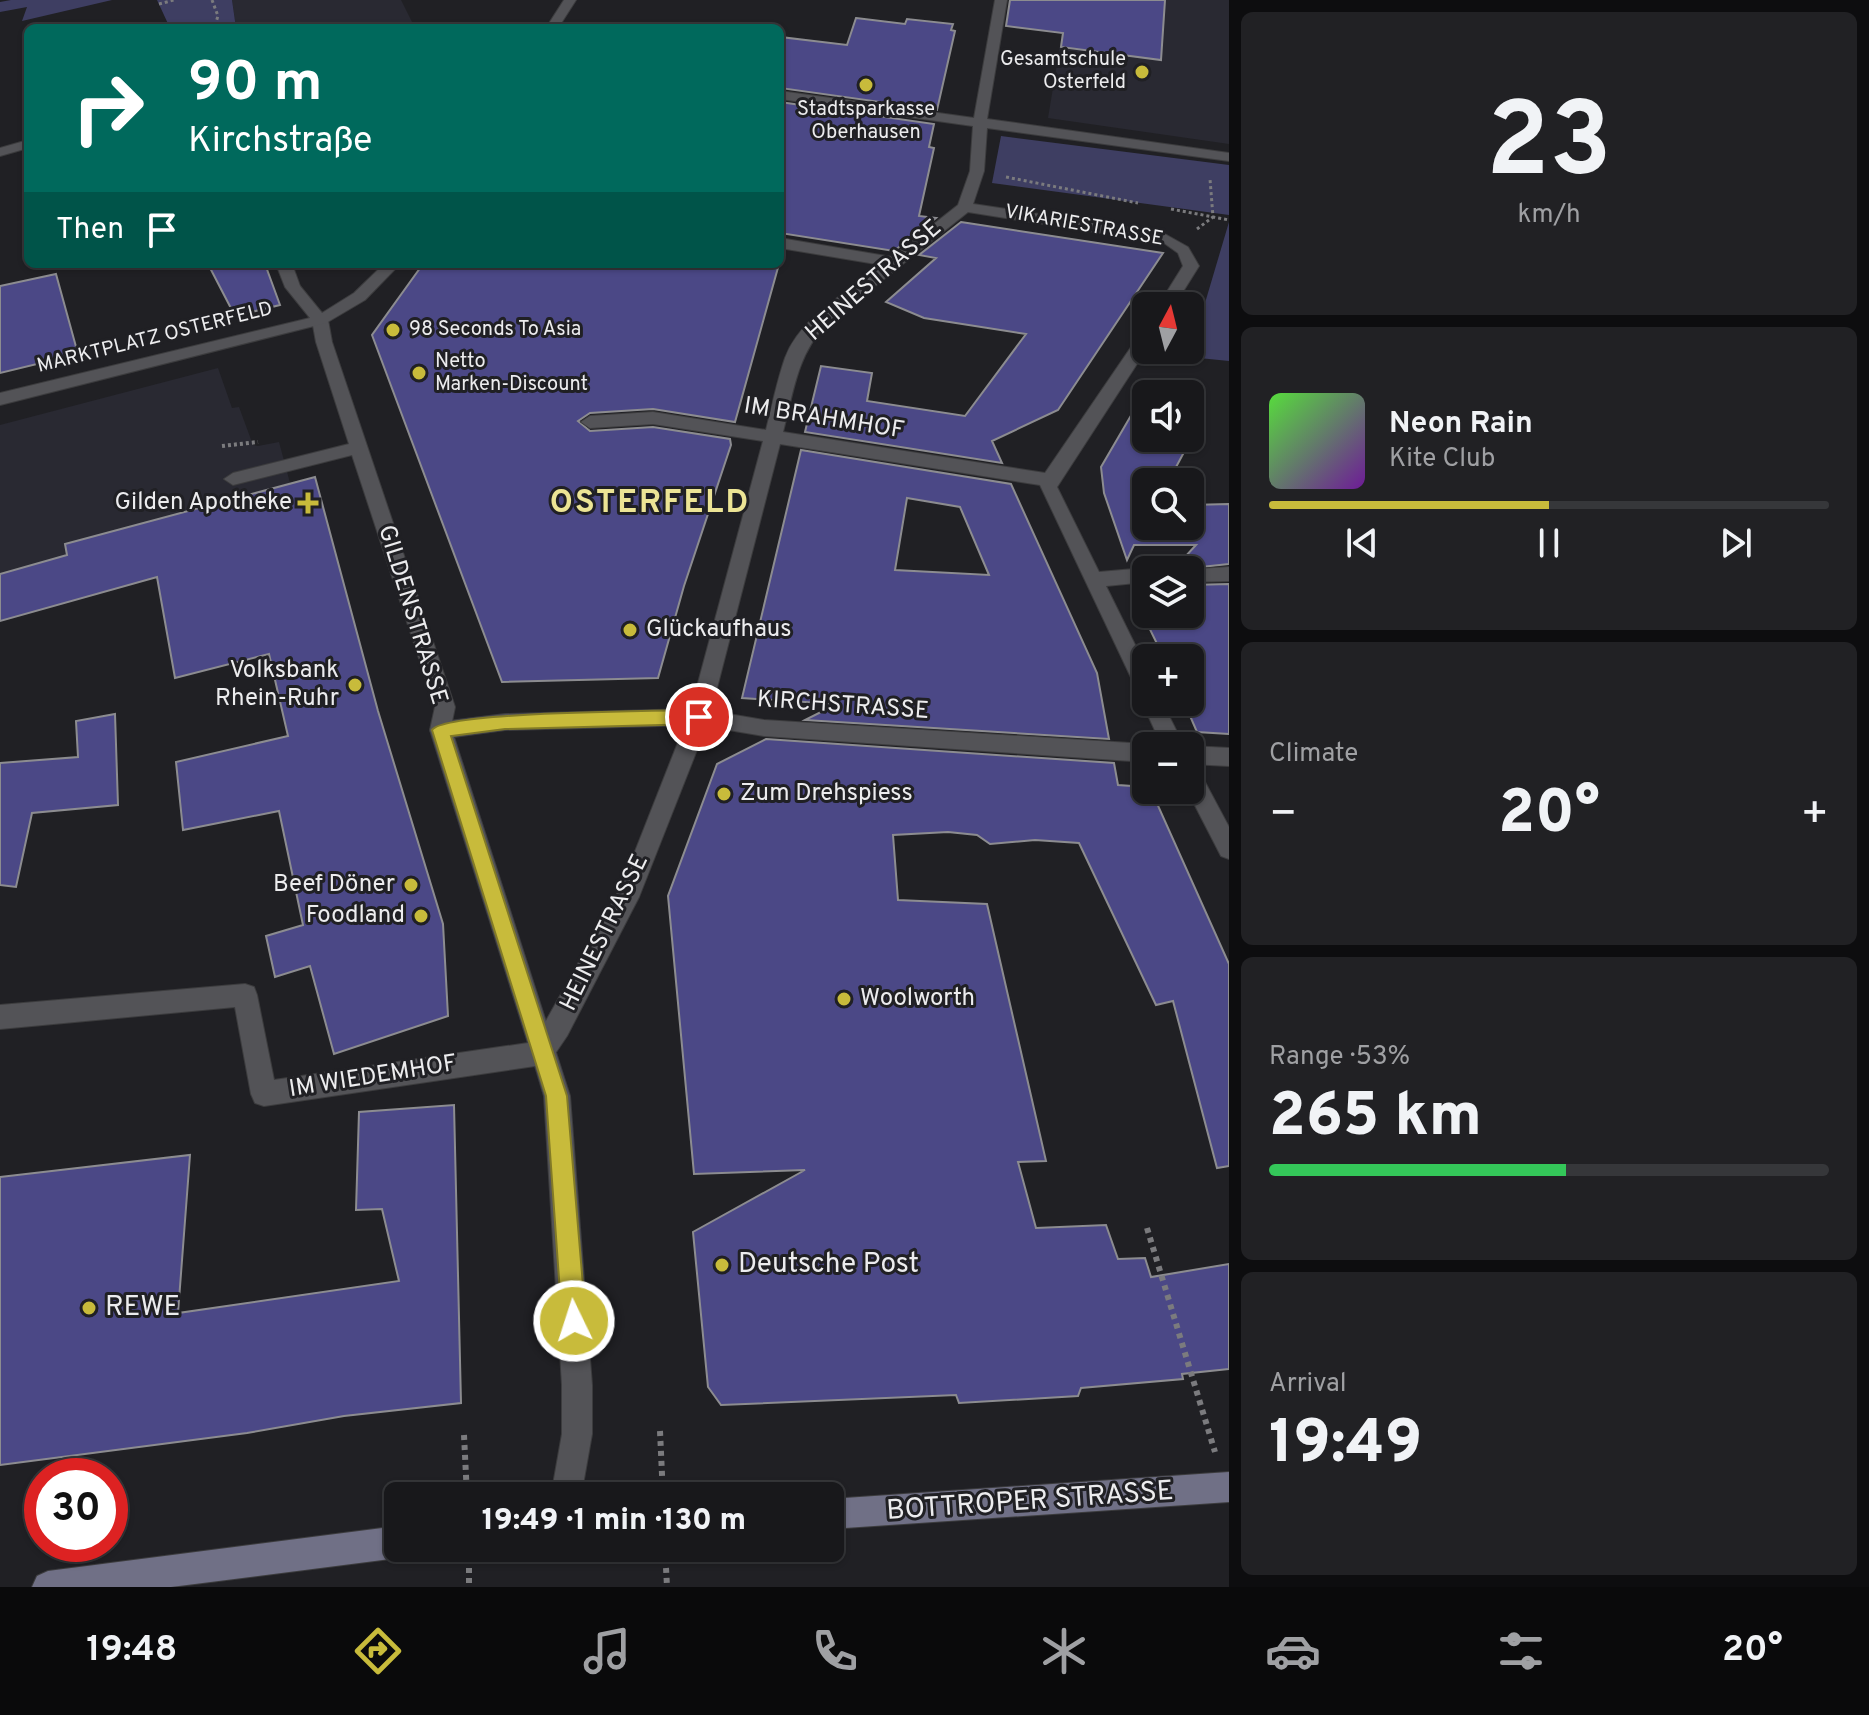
<!DOCTYPE html>
<meta charset="utf-8">
<style>
:root{--surface:#18181b;--page:#212124;--text:#f1f3f6;--muted:#9fa0a3;--line:#36373a;--accent:#c8bb3b}
body{margin:0;font-family:Overpass,sans-serif;background:var(--page);color:var(--text);height:100vh;display:flex;flex-direction:column;font-size:30px;white-space:nowrap}
*{box-sizing:border-box;margin:0}
p{font-size:26px;color:var(--muted)}
.icon{flex:none;width:44px;height:44px;fill:none;stroke:currentColor;stroke-width:2;stroke-linecap:round;stroke-linejoin:round}
.map{position:relative;flex:1;overflow:hidden}
.drawer{display:flex;flex-direction:column;gap:12px;padding:12px;background:#0d0d0f;width:640px}
.drawer>*{flex:none}
.banner{position:absolute;left:24px;top:24px;width:760px;height:244px;border-radius:12px;box-shadow:0 2px 6px #0004,0 0 0 2px var(--line);background:#00695c;color:#fff;overflow:hidden}
.needle{width:52px;rotate:7deg}
.controls{position:absolute;left:1132px;top:292px;display:grid;gap:16px}
.controls a{display:grid;place-items:center;width:72px;height:72px;border-radius:12px;background:var(--surface);box-shadow:0 2px 6px #0004,0 0 0 2px var(--line);font-size:40px}
.speed{position:absolute;left:24px;top:1458px;display:flex;gap:16px;font-size:40px;font-weight:700;text-align:center}
.speed>*{display:grid;place-content:center;width:104px;height:104px;border-radius:50%;background:var(--surface);box-shadow:0 2px 6px #0004,0 0 0 2px var(--line);line-height:1}
.speed .limit{border:12px solid #d22;background:#fff;color:#111}
.pin{position:absolute;display:grid;place-items:center;width:68px;height:68px;color:#fff;margin:-34px;border:4px solid #fff;border-radius:50%;box-shadow:0 2px 8px #0007}
.me{position:absolute;width:88px;margin:-44px;rotate:356deg;stroke-linejoin:round;filter:drop-shadow(0 0 6px #0008)}
.turn{display:flex;align-items:center;gap:28px;height:168px;padding:0 32px;font-size:36px}
.turn .icon{width:104px;height:104px;stroke-width:2.5}
.turn b{display:block;font-size:56px;line-height:68px}
.then{display:flex;align-items:center;height:76px;padding:0 32px;background:#0003;gap:16px;font-size:30px}
.big{font-size:60px;font-weight:800;line-height:1.1}
.drawer .card{flex:1;display:flex;flex-direction:column;justify-content:center;gap:12px;min-width:0;padding:0 28px;border-radius:12px;background:var(--page)}
.drawer .dial{align-items:center;gap:0}
.dial b{font-size:104px;line-height:1}
.song{display:flex;align-items:center;gap:24px}
.cover{width:96px;height:96px;border-radius:12px;background:linear-gradient(135deg,hsl(110 70% 55%),hsl(280 70% 35%))}
.played{height:8px;border-radius:4px;background:linear-gradient(90deg,var(--accent) 50%,var(--line) 50%)}
.keys{display:flex;justify-content:space-around;direction:ltr}
.heat{display:flex;justify-content:space-between;align-items:center;font-size:44px;direction:ltr}
.charge{height:12px;border-radius:6px;background:linear-gradient(90deg,#34c759 53%,var(--line) 0)}
.trip{position:absolute;left:384px;top:1482px;width:460px;height:80px;border-radius:12px;background:var(--surface);box-shadow:0 2px 6px #0004,0 0 0 2px var(--line);font-weight:800;line-height:80px;text-align:center}
.tab-bar{display:flex;height:128px;justify-content:space-around;align-items:center;background:#0a0a0b;color:var(--muted)}
.tab-bar .icon{width:56px;height:56px}
.tab-bar .current{color:var(--accent)}
.tab-bar b{font-size:36px;color:var(--text)}
main{display:flex;flex:1;min-height:0}
.map>svg:first-child{display:block}
.built{fill:#292932}
.green{fill:#3e3e62}
.building{fill:#4b4886;stroke:#8c8c90;stroke-width:2;fill-rule:evenodd}
.lines{fill:none;stroke-linecap:round;stroke-linejoin:round}
.pedestrian-casing{stroke:#3c3c3e;stroke-width:2}
.minor-casing{stroke:#3c3c3e;stroke-width:2}
.secondary-casing{stroke:#3c3c3e;stroke-width:2}
.path-far2{stroke:#7b7b7e;stroke-width:3;stroke-dasharray:3 3;stroke-linecap:butt}
.path-far1{stroke:#7b7b7e;stroke-width:4;stroke-dasharray:3 3;stroke-linecap:butt}
.path{stroke:#7b7b7e;stroke-width:6;stroke-dasharray:5 5;stroke-linecap:butt}
.pedestrian{fill:#535357;fill-rule:evenodd}
.minor{fill:#535357;fill-rule:evenodd}
.secondary{fill:#707086;fill-rule:evenodd}
.route{fill:#c8bb3b;stroke:#827a26;stroke-width:2}
.poi-dot{fill:#c8bb3b;stroke:#202024;stroke-width:3}
.labels{text-anchor:middle;dominant-baseline:central;stroke-width:6;stroke-linejoin:round;paint-order:stroke}
.far-poi-label{font-size:20px;fill:#ececee;stroke:#202024;text-anchor:start}
.far-street-label{font-size:20px;fill:#ececee;stroke:#202024}
.street-label{font-size:24px;fill:#ececee;stroke:#202024}
.poi-label{font-size:24px;fill:#ececee;stroke:#202024;text-anchor:end}
.near-poi-label{font-size:28px;fill:#ececee;stroke:#202024;text-anchor:start}
.near-street-label{font-size:28px;fill:#ececee;stroke:#202024}
.district-label{font-size:32px;font-weight:bold;letter-spacing:2px;fill:#ece495;stroke:#202024}
</style>
<main>
<div class="map">
<svg width="1229" height="1587" viewBox="0 0 1229 1587">
<rect width="100%" height="100%" fill="#202024"/>
<path class="built" d="M232 0H401L415 28H236Z
M1030 0H1229V144L1048 118 1062 34 1024 28Z
M218 368 232 408 239 407 253 445 258 446 279 442 290 483 65 544 67 555 0 574V425Z"/>
<path class="green" d="M11 0H112L22 21 27 7 0 12V2Z
M157 0H232L236 28H170Z
M1001 136 1229 165V215L992 183Z
M1229 222V361L1189 357Z"/>
<path class="building" d="M1010 0H1165L1161 60 1061 47 1063 33 1006 26Z
M856 18 905 24 907 19 953 24 951 30 955 31 937 110 780 88V37L847 45Z
M780 102 934 124 929 147 934 148 919 216 936 218 894 251 780 233Z
M961 222 1163 253 1058 410 992 441 1002 463 805 432 821 366 872 373 867 401 965 416 1026 334 924 318 886 302 936 258 919 255Z
M208 264H265L280 305 235 316Z
M423 264H779L735 422 653 409 590 413 578 421 590 431 653 427 730 439 731 445 684 586 658 678 502 682 372 335Z
M56 274 78 354 0 373V286Z
M1143 395 1146 396V438H1186L1190 441 1168 482H1146V526H1190V505L1229 504V564L1173 570 1196 545H1134L1127 560 1104 493 1101 467Z
M801 450 1011 484 1097 673 1109 739 805 720 837 704 742 698ZM907 498 960 507 989 575 895 570Z
M315 477 378 711 443 924 448 1016 334 1054 310 966 275 977 266 936 303 925 279 811 183 830 176 762 288 736 269 654 175 678 157 577 0 621V574L67 555 65 544Z
M1229 584V734L1197 732 1184 702H1190V658H1164L1139 607 1146 600V614H1190V585Z
M115 714 118 805 32 813 16 887 0 885V763L78 757 76 721Z
M766 739 1114 763 1118 785 1146 787V790H1151L1229 964V1166L1217 1168 1173 1001 1156 1005 1079 843 1035 840 990 844 977 835 948 832 893 835 898 900 987 904 1046 1161 1018 1162 1036 1228 1106 1225 1118 1259 1145 1258 1151 1277 1229 1264V1369L1182 1374 1183 1379 1081 1388 1078 1396 959 1403 956 1395 721 1405 708 1387 693 1232 805 1170 694 1174 668 896 717 764Z
M454 1105 461 1403 344 1416 247 1433 0 1465V1177L190 1155 178 1313 399 1281 382 1209 356 1210 359 1112Z"/>
<g class="lines">
<defs>
<path id="pedestrian" d="M320 315 328 320 332 342 455 707 449 736 441 738 433 736 430 730 435 707 352 455 233 485 224 479 233 473 349 444 316 342 312 320Z
M699 709 706 711 710 717 639 897 567 1036 550 1061 541 1065 532 1061 528 1053 621 887 688 717 692 711Z"/>
<path id="minor" d="M564 0H576L558 28H546Z
M995 0H1007L987 119 1229 153V161L987 128 984 171 973 204 1163 233 1188 247 1199 266 1174 306H1158L1183 266 1178 253 1164 243 968 212 825 326C797 355 793 394 783 432L1045 473 1140 334 1146 333V350L1057 487 1099 572 1146 568 1153 570H1146V582L1106 586 1146 667V702H1162L1184 746H1162L1142 702 1145 696 1139 694 1136 688 1040 485 780 444 711 711 764 720 1146 744 1151 746H1146V762L764 736 699 725 505 730 454 737 570 1096 592 1385V1434L581 1496H551L562 1434V1385L544 1096 535 1066 264 1106 255 1103 251 1094 235 1007 0 1029V1005L245 984 254 987 257 995 274 1080 528 1043 430 730 433 724 441 722 505 714 691 709 763 441 653 424 590 428 581 422 590 416 653 412 766 430C772 406 777 381 785 358 800 317 849 291 882 265L780 248V238L892 257 958 205 970 171 973 126 780 99V91L974 118Z
M28 140V148L0 156V148Z
M276 264H292L300 286 322 313 354 293 384 264H400L365 300 326 323 0 405V393L310 318 285 287Z
M1229 567V581L1190 582V570H1183Z
M1190 746 1229 748V766L1190 764Z
M1190 766 1198 769 1229 827V859L1221 856 1187 790H1190Z"/>
<path id="secondary" d="M1229 1472V1502L830 1529V1499Z
M398 1526V1548H411L409 1553 398 1558 171 1587H32L37 1576 48 1571Z"/>
</defs>
<use href="#pedestrian" class="pedestrian-casing"/>
<use href="#minor" class="minor-casing"/>
<use href="#secondary" class="secondary-casing"/>
<path class="path-far2" d="M212 0 218 16 214 28
M159 4 174 0
M1006 177 1138 203
M1171 209 1229 220
M1197 229 1213 217 1210 179"/>
<path class="path-far1" d="M222 446 258 442"/>
<path class="path" d="M1147 1228 1215 1452
M660 1431 663 1496
M464 1435 467 1496
M469 1548V1587
M665 1548 667 1587"/>
<use href="#pedestrian" class="pedestrian"/>
<use href="#minor" class="minor"/>
<use href="#secondary" class="secondary"/>
</g>
<path class="route" d="M699 710 708 717 699 724 505 729 451 736 567 1096 586 1321 582 1329 574 1333 565 1329 562 1321 546 1096 432 730C444 711 663 711 699 710Z"/>
<g class="poi-dot">
<circle cx="1142" cy="72" r="8"/>
<circle cx="866" cy="85" r="8"/>
<circle cx="393" cy="330" r="8"/>
<circle cx="419" cy="373" r="8"/>
<path d="M304 491h8v8h8v8h-8v8h-8v-8h-8v-8h8z"/>
<circle cx="630" cy="630" r="8"/>
<circle cx="355" cy="685" r="8"/>
<circle cx="724" cy="794" r="8"/>
<circle cx="411" cy="885" r="8"/>
<circle cx="421" cy="916" r="8"/>
<circle cx="844" cy="999" r="8"/>
<circle cx="722" cy="1265" r="8"/>
<circle cx="89" cy="1308" r="8"/>
</g>
<g class="labels">
<g class="far-poi-label">
<text x="1126" y="60" text-anchor="end">Gesamtschule<tspan x="1126" dy="23">Osterfeld</tspan></text>
<text x="866" y="110" text-anchor="middle">Stadtsparkasse<tspan x="866" dy="23">Oberhausen</tspan></text>
<text x="409" y="330">98 Seconds To Asia</text>
<text x="435" y="362">Netto<tspan x="435" dy="23">Marken-Discount</tspan></text>
</g>
<g class="far-street-label">
<text transform="translate(1084 226) rotate(10)">VIKARIESTRASSE</text>
<text transform="translate(155 338) rotate(-14)">MARKTPLATZ OSTERFELD</text>
</g>
<g class="street-label">
<text transform="translate(874 281) rotate(-41)">HEINESTRASSE</text>
<text transform="translate(824 419) rotate(9)">IM BRAHMHOF</text>
<text transform="translate(412 615) rotate(73)">GILDENSTRASSE</text>
<text transform="translate(843 706) rotate(4)">KIRCHSTRASSE</text>
<text transform="translate(605 933) rotate(-64)">HEINESTRASSE</text>
<text transform="translate(373 1077) rotate(-9)">IM WIEDEMHOF</text>
</g>
<g class="poi-label">
<text x="292" y="503">Gilden Apotheke</text>
<text x="646" y="630" text-anchor="start">Glückaufhaus</text>
<text x="339" y="671">Volksbank<tspan x="339" dy="28">Rhein-Ruhr</tspan></text>
<text x="740" y="794" text-anchor="start">Zum Drehspiess</text>
<text x="395" y="885">Beef Döner</text>
<text x="405" y="916">Foodland</text>
<text x="860" y="999" text-anchor="start">Woolworth</text>
</g>
<g class="near-poi-label">
<text x="738" y="1265">Deutsche Post</text>
<text x="105" y="1308">REWE</text>
</g>
<g class="near-street-label">
<text transform="translate(1030 1502) rotate(-4)">BOTTROPER STRASSE</text>
</g>
<g class="district-label">
<text x="650" y="504">OSTERFELD</text>
</g>
</g>
</svg>
<div class="controls">
<a><svg class="needle" viewBox="-14 -14 28 28"><path d="M0-13l5 13h-10z" fill="#e53935"/><path d="M0 13l5-13h-10z" fill="#9fa0a3"/></svg></a>
<a><svg class="icon" aria-label="sound" viewBox="0 0 24 24"><path d="M4 9h4l5-4v14l-5-4H4zM17 9q2 3 0 6"/></svg></a>
<a><svg class="icon" aria-label="search" viewBox="0 0 24 24"><circle cx="10" cy="10" r="6"/><path d="M15 15l6 6"/></svg></a>
<a><svg class="icon" aria-label="layers" viewBox="0 0 24 24"><path d="M12 4l9 5-9 5-9-5zM3 14l9 5 9-5"/></svg></a>
<a>+</a>
<a>−</a>
</div>
<div class="speed"><div class="limit">30</div></div>
<div class="pin" style="left:699px;top:717px;background:#d93025"><svg class="icon" aria-label="arrive" viewBox="0 0 24 24"><path d="M6 21V4h12l-3 4 3 4H6"/></svg></div>
<svg class="me" style="left:574px;top:1321px" viewBox="-20 -20 40 40"><circle r="17" fill="#c8bb3b" stroke="#fff" stroke-width="3"/><path d="M0-11L8 9 0 5-8 9z" fill="#fff"/></svg>
<div class="trip">19:49 · 1 min · 130 m</div>
<div class="banner">
<div class="turn"><svg class="icon" aria-label="right" viewBox="0 0 24 24"><path d="M7 20v-9h11M14 6l5 5-5 5"/></svg><div><b>90 m</b>Kirchstraße</div></div>
<div class="then">Then<svg class="icon" aria-label="arrive" viewBox="0 0 24 24"><path d="M6 21V4h12l-3 4 3 4H6"/></svg></div>
</div>
</div>
<section class="drawer">
<div class="card dial"><b>23</b><p>km/h</p></div>
<div class="card">
<div class="song"><i class="cover"></i><div><b>Neon Rain</b><p>Kite Club</p></div></div>
<div class="played"></div>
<div class="keys"><svg class="icon" aria-label="previous" viewBox="0 0 24 24"><path d="M18 5L8 12l10 7zM5 5v14"/></svg><svg class="icon" aria-label="pause" viewBox="0 0 24 24"><path d="M8 5v14M16 5v14"/></svg><svg class="icon" aria-label="next" viewBox="0 0 24 24"><path d="M6 5l10 7-10 7zM19 5v14"/></svg></div>
</div>
<div class="card"><p>Climate</p>
<div class="heat"><a>−</a><b class="big">20°</b><a>+</a></div>
</div>
<div class="card"><p>Range · 53%</p><b class="big">265 km</b><div class="charge"></div></div>
<div class="card"><p>Arrival</p><b class="big">19:49</b></div>
</section>
</main>
<nav class="tab-bar">
<b>19:48</b>
<svg class="icon current" aria-label="directions" viewBox="0 0 24 24"><path d="M12 3l9 9-9 9-9-9zM9 14v-3h6M13 9l2 2-2 2"/></svg>
<svg class="icon" aria-label="music" viewBox="0 0 24 24"><path d="M9 18V5l10-2v13"/><circle cx="6" cy="18" r="3"/><circle cx="16" cy="16" r="3"/></svg>
<svg class="icon" aria-label="phone" viewBox="0 0 24 24"><path d="M5 4h4l2 5-3 2q2 4 5 5l2-3 5 2v4C11 20 4 13 5 4z"/></svg>
<svg class="icon" aria-label="climate" viewBox="0 0 24 24"><path d="M12 3v18M4 7l16 10M4 17L20 7"/></svg>
<svg class="icon" aria-label="car" viewBox="0 0 24 24"><path d="M5 17H2v-5l4-1 3-4h7l3 4 3 1v5h-3M9 17h6M6 11h13"/><circle cx="7" cy="17" r="2"/><circle cx="17" cy="17" r="2"/></svg>
<svg class="icon" aria-label="filters" viewBox="0 0 24 24"><path d="M4 7h16M4 17h16"/><circle cx="9" cy="7" r="2"/><circle cx="15" cy="17" r="2"/></svg>
<b>20°</b>
</nav>
